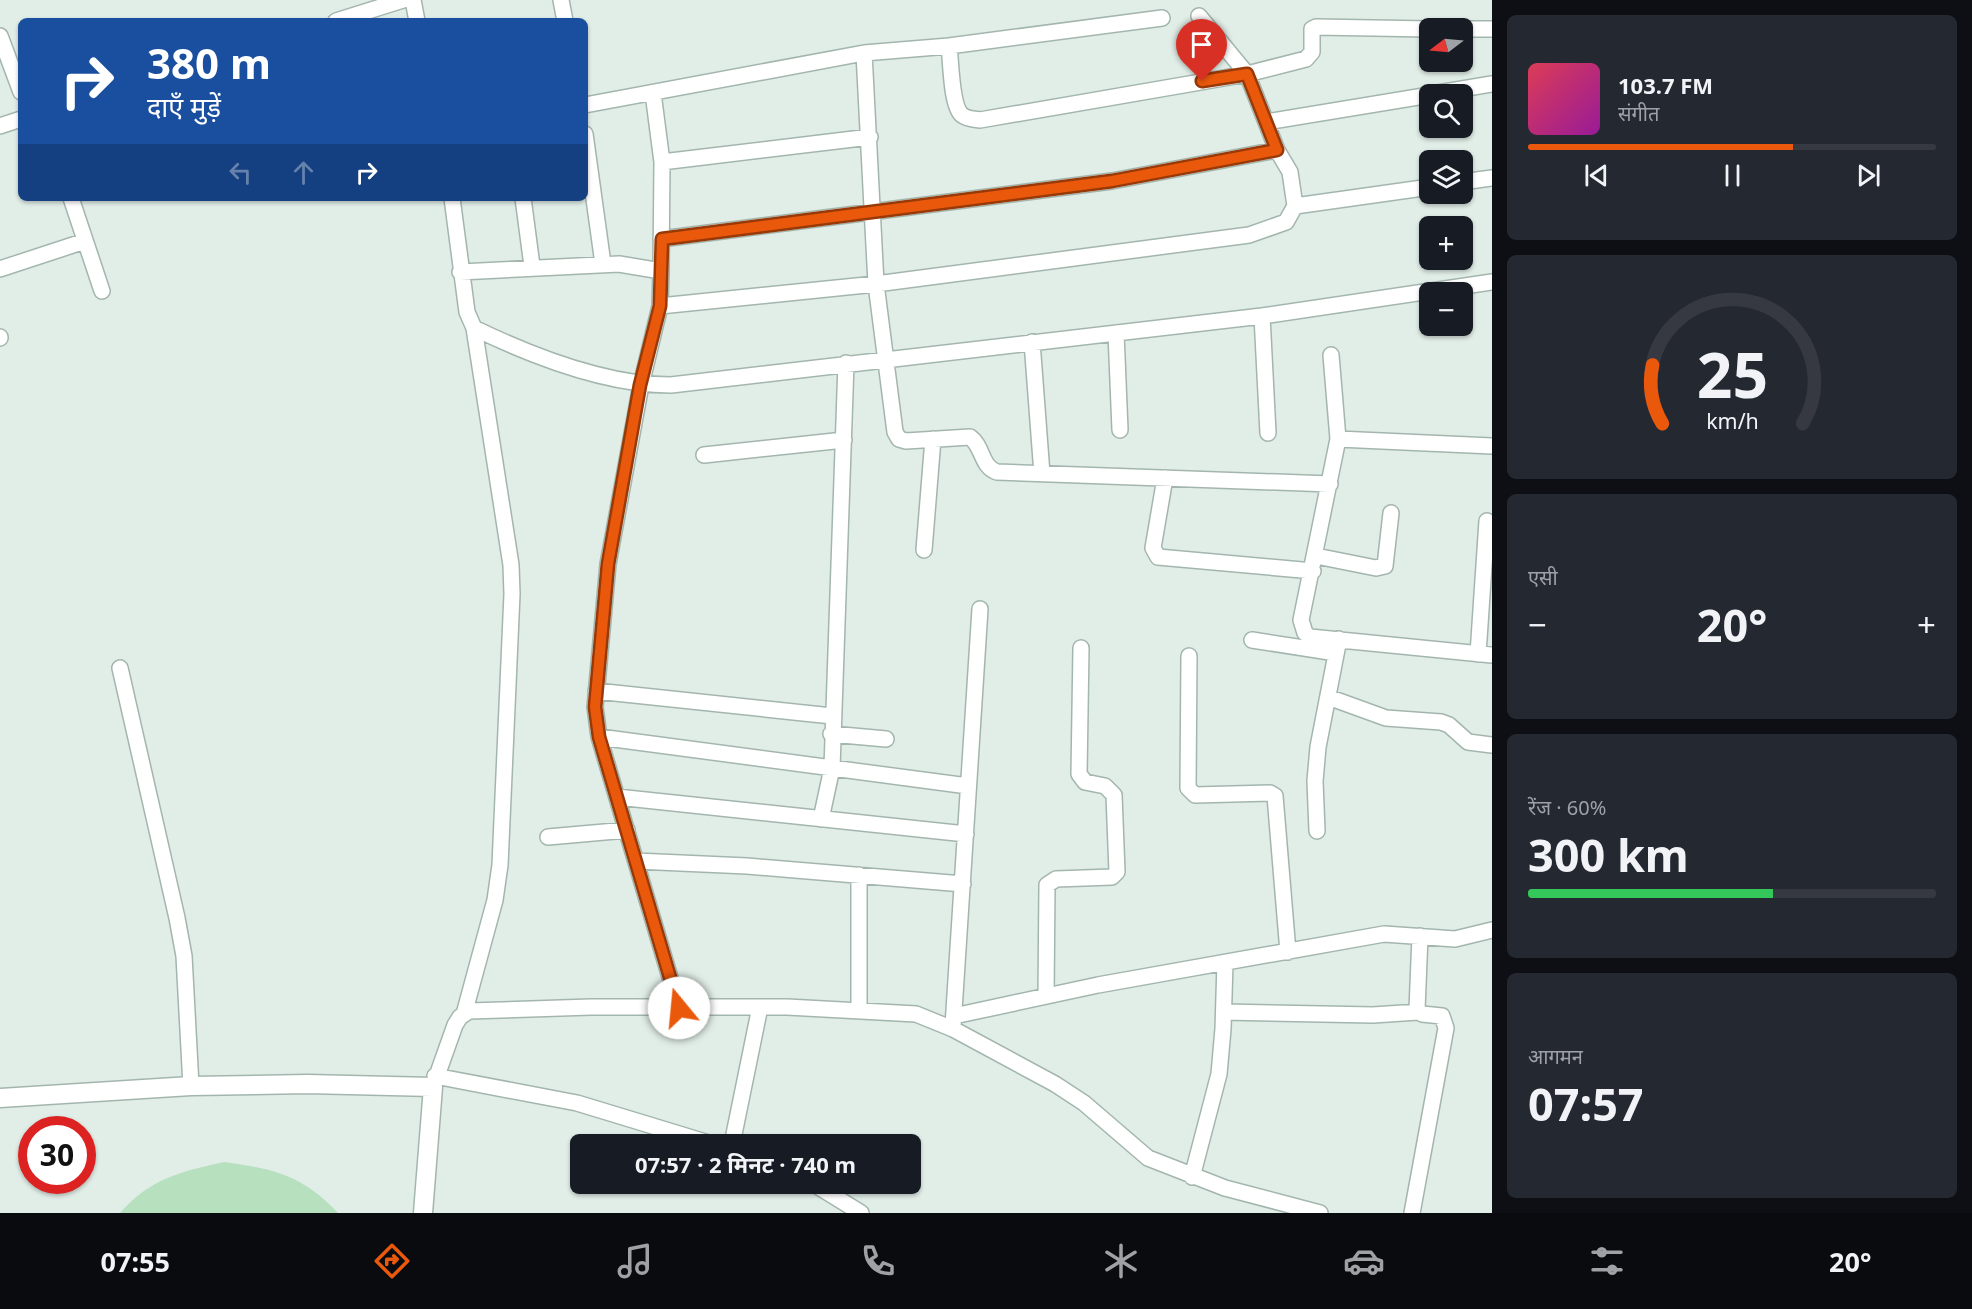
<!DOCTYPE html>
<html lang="hi">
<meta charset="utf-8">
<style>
:root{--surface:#171b24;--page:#242831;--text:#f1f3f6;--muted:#9ea1a6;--line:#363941;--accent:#ea580c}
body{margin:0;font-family:"Noto Sans","Noto Sans Devanagari",sans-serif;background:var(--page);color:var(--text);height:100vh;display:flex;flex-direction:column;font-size:22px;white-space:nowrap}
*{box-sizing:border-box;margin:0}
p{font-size:20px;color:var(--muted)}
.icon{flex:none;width:33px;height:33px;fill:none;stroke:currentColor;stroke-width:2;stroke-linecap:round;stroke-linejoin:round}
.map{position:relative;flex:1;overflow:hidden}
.details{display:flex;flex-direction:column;gap:15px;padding:15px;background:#0d0f14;width:480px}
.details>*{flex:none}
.hud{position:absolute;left:18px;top:18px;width:570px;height:183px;border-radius:9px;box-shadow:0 2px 4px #0004;background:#1a4fa0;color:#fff;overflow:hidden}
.needle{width:39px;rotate:254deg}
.fabs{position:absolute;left:1419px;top:18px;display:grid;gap:12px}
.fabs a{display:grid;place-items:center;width:54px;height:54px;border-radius:9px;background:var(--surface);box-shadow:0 2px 4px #0004;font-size:30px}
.speed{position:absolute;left:18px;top:1116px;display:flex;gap:12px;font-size:30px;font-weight:700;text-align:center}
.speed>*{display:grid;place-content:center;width:78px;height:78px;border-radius:50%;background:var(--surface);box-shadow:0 2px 4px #0004;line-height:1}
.speed .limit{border:9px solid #d22;background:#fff;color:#111}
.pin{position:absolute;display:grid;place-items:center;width:51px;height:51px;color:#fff;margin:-62px -26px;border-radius:50% 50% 50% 0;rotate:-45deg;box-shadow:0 0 6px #0007}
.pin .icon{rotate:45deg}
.me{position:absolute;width:66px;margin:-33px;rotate:343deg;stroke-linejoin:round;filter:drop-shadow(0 0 4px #0008)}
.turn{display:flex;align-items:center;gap:21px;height:126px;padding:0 30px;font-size:27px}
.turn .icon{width:78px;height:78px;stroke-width:2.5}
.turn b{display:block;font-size:42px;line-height:51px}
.lanes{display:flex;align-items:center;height:57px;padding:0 30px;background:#0003;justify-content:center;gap:30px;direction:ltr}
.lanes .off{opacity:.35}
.big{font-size:45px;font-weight:700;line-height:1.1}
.details .tile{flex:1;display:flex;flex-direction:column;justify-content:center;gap:9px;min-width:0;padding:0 21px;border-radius:9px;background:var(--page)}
.details .dial{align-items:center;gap:0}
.dial svg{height:156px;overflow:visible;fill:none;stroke:var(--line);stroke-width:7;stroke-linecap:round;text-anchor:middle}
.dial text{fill:var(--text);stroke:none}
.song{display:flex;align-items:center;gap:18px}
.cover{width:72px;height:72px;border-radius:9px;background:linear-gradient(135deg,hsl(350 70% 55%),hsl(300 70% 35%))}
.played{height:6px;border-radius:3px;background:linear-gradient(90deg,var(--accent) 65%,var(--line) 65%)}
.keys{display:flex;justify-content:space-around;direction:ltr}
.heat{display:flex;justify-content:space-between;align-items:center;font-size:33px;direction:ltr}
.charge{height:9px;border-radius:4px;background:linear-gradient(90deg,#34c759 60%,var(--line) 0)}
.trip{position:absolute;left:570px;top:1134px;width:351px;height:60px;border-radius:9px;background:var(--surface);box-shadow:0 2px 4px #0004;font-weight:700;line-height:60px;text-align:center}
.dock{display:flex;height:96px;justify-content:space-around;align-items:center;background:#090b0e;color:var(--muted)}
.dock .icon{width:42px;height:42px}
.dock .on{color:var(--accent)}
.dock b{font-size:27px;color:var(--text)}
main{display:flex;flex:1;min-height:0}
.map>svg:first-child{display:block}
.green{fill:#b7e0bf}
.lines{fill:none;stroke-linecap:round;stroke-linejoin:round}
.minor-casing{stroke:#a3b6ae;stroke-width:18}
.tertiary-casing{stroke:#a3b6ae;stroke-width:21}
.minor{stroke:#fff;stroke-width:15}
.tertiary{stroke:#fff;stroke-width:18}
.route-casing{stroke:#983908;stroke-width:15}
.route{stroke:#ea580c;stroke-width:10}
</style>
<main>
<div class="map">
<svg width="1492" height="1213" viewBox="0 0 1492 1213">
<rect width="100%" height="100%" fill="#e1ede7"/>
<path class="green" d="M224 1162C274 1169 302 1175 338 1213H120C149 1179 182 1171 224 1162Z"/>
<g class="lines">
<defs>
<path id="minor" d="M413 0 417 21
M561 0 565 21
M336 21 403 0
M1462 29H1492
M0 36 21 92
M949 46C951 61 951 106 962 115 967 119 973 119 980 120L1247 74 1306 59 1312 52V29L1316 27 1430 29
M864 53 876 284 895 432 899 439 906 441 970 437C983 446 981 467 997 472L1330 484
M1432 94 1492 84
M585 105 864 53 949 46 1162 18
M1266 122 1430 95
M0 126 21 119
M585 134 603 264
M662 162 870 137
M1462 182 1492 178
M71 198 102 291
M452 198 467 312 474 328C532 356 607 385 671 385L1262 316 1492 282
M523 198 532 266
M1295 206 1430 187
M661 239 1112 181 1277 150
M0 269 85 241
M661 271 660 306 641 385 608 564 595 707 599 737 679 1008
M460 272 619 264 661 271 662 162 653 93
M660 306 876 284 1249 235 1286 222 1295 206 1290 172 1277 150 1247 74 1199 16
M1262 316 1268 433
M1116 333 1120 430
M0 337V338
M1032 342 1042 474
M1331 355 1338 439 1301 620 1305 633 1310 637 1492 655
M1338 439 1492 446
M704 455 844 440
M1165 478 1153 548 1158 557 1313 571
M924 550 933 439
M1316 556 1376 568 1385 566 1391 513
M1252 640 1336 653
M1478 654 1487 521
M1189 656 1188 788 1195 795 1270 793 1275 796 1288 952
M120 668 177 918 184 956 191 1086
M596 691 832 716
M1328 697 1386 718 1441 722 1449 725 1468 742 1492 745
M831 734 886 739
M599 737 968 786
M617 797 966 834
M821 819 832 768 846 363
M1317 831 1315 781 1318 747 1339 639
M548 837 627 830
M636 861 747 866 963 884
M859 875V1010
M1046 995 1047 885 1056 879 1112 877 1117 872 1114 795 1105 786 1085 782 1079 774 1081 648
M1224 1012 1373 1015 1418 1012
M464 1014 495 900 500 865 512 594 511 565 474 328
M954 1016 1098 985 1384 934 1455 939 1492 930
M953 1026 980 609
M435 1076 577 1103 712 1144
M433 1087 455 1025 460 1017 469 1011 591 1007H787L916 1014 953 1029 1055 1084 1084 1103 1148 1158 1225 1188 1320 1213
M732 1144 760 1007
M1192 1177 1219 1074 1223 1029 1225 963
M814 1184 861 1213
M1412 1213 1446 1028 1442 1016 1422 1014 1417 1009 1420 936"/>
<path id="tertiary" d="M0 1098 191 1086 307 1084 433 1087 423 1213"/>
</defs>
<use href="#minor" class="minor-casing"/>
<use href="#tertiary" class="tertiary-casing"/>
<use href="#minor" class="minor"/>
<use href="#tertiary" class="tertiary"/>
</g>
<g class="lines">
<defs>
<path id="route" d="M679 1008 599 737 595 707 608 564 640 385 660 306 662 239 1112 181 1277 150 1247 74 1202 81"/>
</defs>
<use href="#route" class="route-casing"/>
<use href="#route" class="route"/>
</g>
</svg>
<div class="fabs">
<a><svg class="needle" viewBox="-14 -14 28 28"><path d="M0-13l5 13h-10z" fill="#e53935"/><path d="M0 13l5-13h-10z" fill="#9ea1a6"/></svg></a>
<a><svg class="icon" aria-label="search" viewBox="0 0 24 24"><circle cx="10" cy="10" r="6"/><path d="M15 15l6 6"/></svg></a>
<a><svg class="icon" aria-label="layers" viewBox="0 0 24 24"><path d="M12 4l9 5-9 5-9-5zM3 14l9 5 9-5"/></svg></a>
<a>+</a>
<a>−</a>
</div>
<div class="speed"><div class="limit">30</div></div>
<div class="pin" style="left:1202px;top:81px;background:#d93025"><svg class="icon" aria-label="arrive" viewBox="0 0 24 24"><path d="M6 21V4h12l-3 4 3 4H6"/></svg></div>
<svg class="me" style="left:679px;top:1008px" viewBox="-20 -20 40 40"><circle r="19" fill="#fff"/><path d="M0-13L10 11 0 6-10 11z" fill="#ea580c"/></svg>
<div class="trip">07:57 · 2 मिनट · 740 m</div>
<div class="hud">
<div class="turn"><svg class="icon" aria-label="right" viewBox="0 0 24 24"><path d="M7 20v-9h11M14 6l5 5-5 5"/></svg><div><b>380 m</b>दाएँ मुड़ें</div></div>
<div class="lanes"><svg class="icon off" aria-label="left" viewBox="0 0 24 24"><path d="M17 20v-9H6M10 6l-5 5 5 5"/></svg><svg class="icon off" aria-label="ahead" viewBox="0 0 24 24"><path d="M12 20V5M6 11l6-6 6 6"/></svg><svg class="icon" aria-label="right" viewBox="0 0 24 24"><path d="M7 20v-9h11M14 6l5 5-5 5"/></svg></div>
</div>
</div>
<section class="details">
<div class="tile">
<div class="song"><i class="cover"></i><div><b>103.7 FM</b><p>संगीत</p></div></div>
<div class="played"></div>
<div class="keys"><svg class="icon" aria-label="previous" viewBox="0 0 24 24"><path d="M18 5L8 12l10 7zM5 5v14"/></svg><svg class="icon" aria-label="pause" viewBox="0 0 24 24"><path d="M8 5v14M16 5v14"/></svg><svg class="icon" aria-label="next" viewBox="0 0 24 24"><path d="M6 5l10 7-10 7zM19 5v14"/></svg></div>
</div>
<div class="tile dial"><svg viewBox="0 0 100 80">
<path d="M14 69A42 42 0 1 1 86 69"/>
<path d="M14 69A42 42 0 0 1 9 39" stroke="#ea580c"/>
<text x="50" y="56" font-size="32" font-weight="700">25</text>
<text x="50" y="72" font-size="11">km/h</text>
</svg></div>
<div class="tile"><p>एसी</p>
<div class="heat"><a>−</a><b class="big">20°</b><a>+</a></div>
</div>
<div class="tile"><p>रेंज · 60%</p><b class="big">300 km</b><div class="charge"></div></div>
<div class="tile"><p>आगमन</p><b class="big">07:57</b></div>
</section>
</main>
<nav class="dock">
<b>07:55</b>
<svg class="icon on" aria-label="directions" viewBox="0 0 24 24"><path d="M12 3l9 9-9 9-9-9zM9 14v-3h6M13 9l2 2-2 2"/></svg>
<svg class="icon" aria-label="music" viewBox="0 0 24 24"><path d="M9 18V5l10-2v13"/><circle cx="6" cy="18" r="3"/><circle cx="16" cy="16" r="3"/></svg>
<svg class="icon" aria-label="phone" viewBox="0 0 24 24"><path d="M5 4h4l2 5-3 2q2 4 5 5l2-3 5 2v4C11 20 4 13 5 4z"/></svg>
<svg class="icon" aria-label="climate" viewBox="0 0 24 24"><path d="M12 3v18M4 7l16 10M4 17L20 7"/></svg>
<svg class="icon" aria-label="car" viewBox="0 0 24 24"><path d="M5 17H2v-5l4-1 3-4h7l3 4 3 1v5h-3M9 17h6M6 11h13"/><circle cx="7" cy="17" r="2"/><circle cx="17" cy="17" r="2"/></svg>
<svg class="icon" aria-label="filters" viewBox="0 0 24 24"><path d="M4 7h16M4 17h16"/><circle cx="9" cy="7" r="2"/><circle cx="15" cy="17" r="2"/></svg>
<b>20°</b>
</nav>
